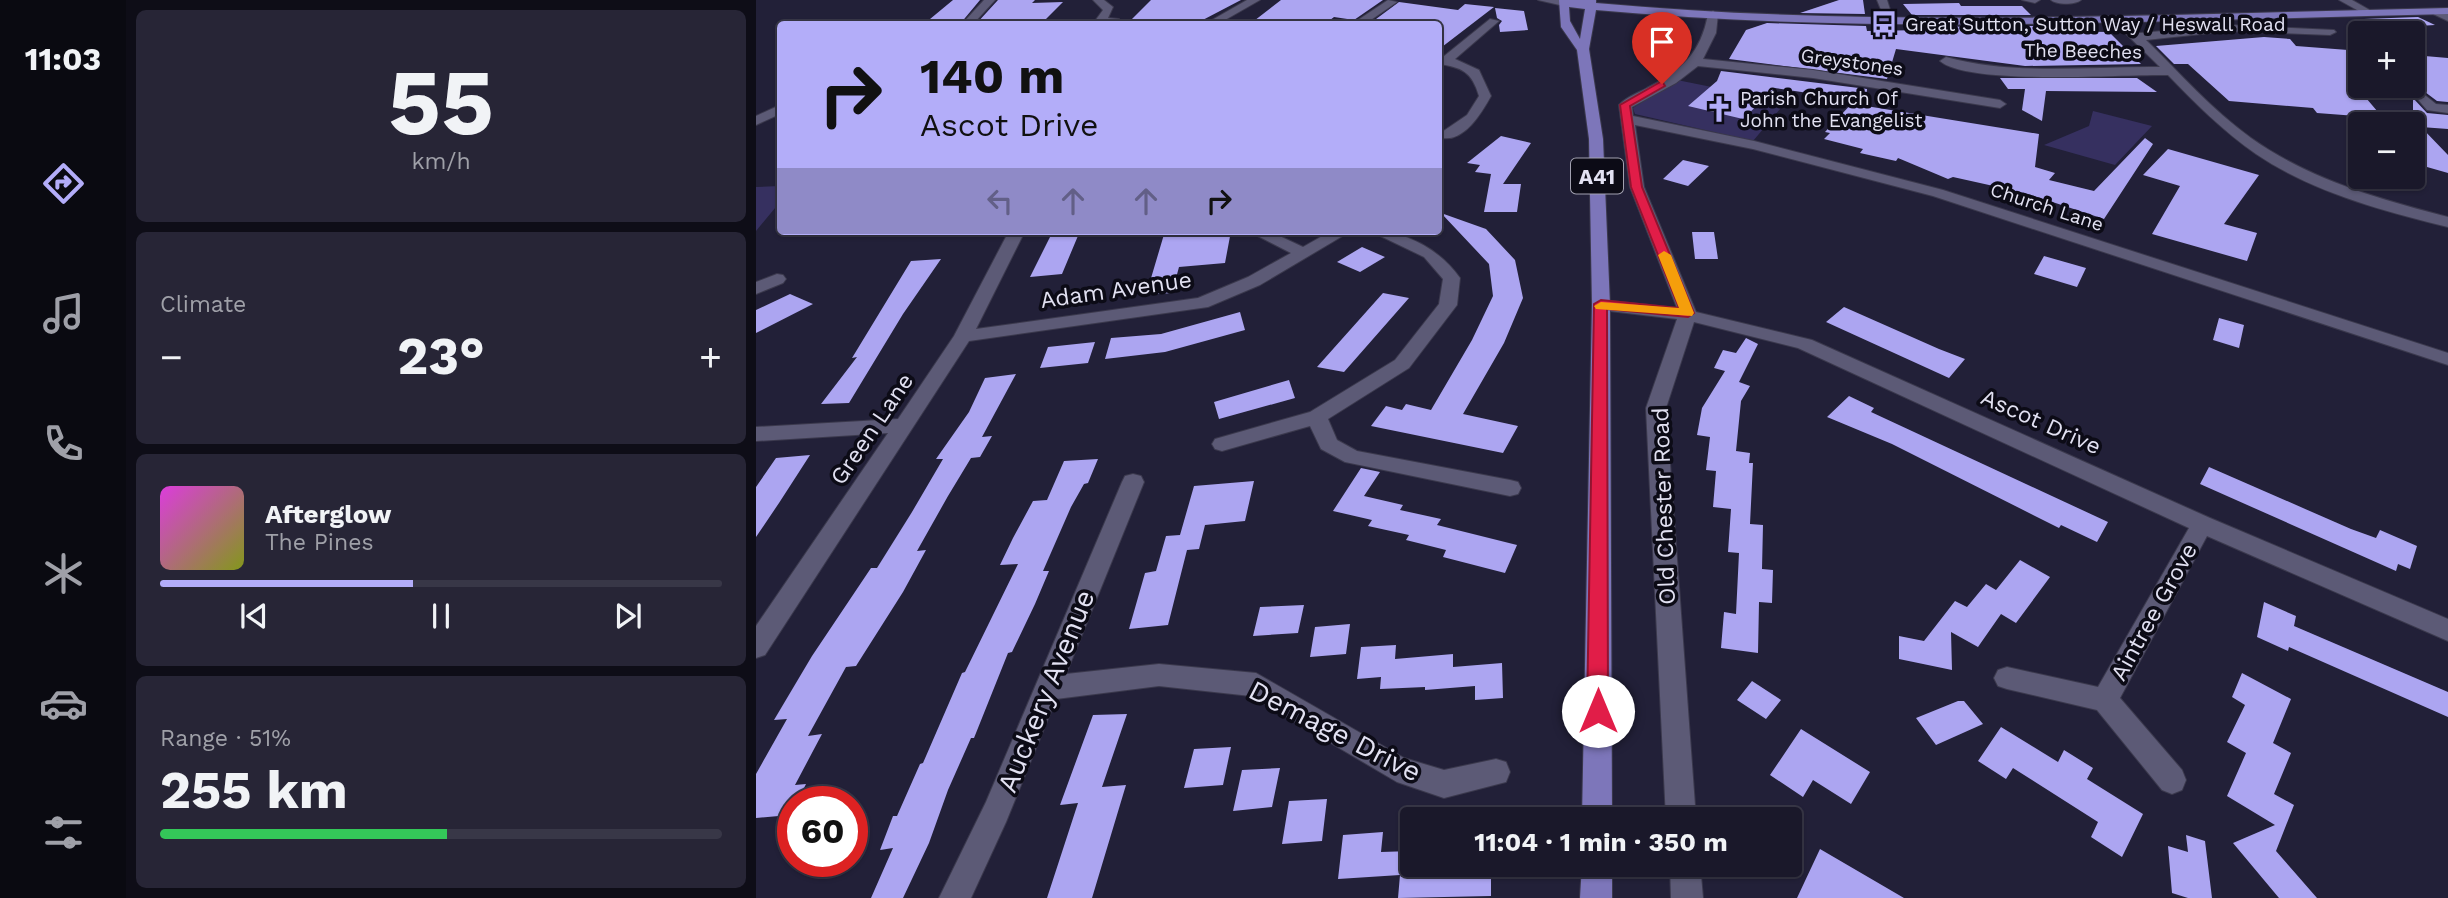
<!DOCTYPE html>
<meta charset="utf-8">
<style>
:root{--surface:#1a182a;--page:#272536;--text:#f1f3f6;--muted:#9fa0a8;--line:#383747;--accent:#b3adf9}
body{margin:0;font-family:"Work Sans",sans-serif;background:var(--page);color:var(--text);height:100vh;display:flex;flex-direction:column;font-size:26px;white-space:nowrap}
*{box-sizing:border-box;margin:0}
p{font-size:23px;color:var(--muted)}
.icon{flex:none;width:38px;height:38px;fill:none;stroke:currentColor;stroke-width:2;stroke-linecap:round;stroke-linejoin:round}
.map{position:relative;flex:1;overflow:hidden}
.drawer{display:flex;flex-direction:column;gap:10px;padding:10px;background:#0e0d17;width:630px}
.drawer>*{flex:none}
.hud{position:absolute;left:21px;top:21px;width:665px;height:214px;border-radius:7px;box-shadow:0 2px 5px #0004,0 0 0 2px var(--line);background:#b3adf9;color:#111;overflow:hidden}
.controls{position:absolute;left:1592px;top:21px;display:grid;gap:14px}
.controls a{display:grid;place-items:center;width:77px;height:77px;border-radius:7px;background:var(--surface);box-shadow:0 2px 5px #0004,0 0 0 2px var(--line);font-size:35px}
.speed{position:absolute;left:21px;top:786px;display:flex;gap:14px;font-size:35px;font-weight:700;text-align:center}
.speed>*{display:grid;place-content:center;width:91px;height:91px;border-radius:50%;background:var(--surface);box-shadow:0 2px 5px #0004,0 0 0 2px var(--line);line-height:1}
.speed .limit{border:10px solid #d22;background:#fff;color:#111}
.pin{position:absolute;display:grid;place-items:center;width:60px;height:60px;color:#fff;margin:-72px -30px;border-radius:50% 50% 50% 0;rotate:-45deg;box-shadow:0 0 7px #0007}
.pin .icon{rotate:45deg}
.me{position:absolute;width:77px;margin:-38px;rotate:0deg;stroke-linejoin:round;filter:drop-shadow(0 0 5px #0008)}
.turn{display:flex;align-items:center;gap:24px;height:147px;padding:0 28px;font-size:32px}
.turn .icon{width:91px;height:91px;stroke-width:2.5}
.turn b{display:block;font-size:49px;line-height:60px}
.lanes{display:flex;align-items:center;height:66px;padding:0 28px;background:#0003;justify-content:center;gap:35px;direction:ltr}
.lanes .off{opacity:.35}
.big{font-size:52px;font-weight:700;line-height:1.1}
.drawer .tile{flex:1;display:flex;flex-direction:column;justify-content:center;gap:10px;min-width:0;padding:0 24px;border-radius:10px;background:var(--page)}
.drawer .dial{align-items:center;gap:0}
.dial b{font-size:91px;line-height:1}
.song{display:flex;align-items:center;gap:21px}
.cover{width:84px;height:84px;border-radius:10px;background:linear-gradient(135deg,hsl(300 70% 55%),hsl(70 70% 35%))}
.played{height:7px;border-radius:4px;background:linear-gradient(90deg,var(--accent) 45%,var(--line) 45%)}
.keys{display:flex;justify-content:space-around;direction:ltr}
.heat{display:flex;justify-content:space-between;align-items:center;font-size:38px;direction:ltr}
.charge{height:10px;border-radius:5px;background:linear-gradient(90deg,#34c759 51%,var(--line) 0)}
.trip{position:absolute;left:644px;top:807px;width:402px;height:70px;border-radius:7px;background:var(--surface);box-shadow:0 2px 5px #0004,0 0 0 2px var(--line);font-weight:700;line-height:70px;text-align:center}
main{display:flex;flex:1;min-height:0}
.menu{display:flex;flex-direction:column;width:126px;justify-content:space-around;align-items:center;background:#0a0a11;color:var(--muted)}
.menu .icon{width:49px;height:49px}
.menu .selected{color:var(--accent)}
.menu b{font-size:32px;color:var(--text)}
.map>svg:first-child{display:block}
.green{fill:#363060}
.building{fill:#aca5f1}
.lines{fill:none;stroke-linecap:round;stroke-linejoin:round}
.minor-casing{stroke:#3b394d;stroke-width:2}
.major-casing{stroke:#3b394d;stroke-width:2}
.minor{fill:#5c5a76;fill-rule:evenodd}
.major{fill:#7d76ba;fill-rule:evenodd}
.route{fill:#e11d48;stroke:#92132f;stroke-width:2}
.slow{fill:#f59e0b}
.labels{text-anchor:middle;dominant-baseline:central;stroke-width:7;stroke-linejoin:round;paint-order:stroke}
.far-poi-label{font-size:19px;fill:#e2e1f2;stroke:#0c0b16;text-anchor:start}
.far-street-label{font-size:19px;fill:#e2e1f2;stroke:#0c0b16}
.shield{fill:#0c0b16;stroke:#a2a1b0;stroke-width:2}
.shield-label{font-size:21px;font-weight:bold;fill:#e2e1f2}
.street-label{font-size:23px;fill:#e2e1f2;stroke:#0c0b16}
.near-street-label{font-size:28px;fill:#e2e1f2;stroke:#0c0b16}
</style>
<main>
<nav class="menu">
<b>11:03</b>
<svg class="icon selected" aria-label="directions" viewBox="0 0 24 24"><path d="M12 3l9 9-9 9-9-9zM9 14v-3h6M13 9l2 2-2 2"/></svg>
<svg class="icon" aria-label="music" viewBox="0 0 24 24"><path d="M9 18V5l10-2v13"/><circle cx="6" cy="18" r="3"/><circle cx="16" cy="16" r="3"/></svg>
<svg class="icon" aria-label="phone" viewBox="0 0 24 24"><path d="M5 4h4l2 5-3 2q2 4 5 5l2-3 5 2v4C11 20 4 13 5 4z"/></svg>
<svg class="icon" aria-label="climate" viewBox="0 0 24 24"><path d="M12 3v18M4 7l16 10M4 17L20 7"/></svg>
<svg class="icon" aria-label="car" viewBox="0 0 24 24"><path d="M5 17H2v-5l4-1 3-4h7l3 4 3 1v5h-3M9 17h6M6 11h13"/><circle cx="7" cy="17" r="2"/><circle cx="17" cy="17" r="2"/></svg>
<svg class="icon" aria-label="filters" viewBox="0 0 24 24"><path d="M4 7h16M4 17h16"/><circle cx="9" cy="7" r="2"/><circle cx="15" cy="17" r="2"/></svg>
</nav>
<section class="drawer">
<div class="tile dial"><b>55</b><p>km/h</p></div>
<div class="tile"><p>Climate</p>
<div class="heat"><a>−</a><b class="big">23°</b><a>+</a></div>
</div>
<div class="tile">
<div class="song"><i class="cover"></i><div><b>Afterglow</b><p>The Pines</p></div></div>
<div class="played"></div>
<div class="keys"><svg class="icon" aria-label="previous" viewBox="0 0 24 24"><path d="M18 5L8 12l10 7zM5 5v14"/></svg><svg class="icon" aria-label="pause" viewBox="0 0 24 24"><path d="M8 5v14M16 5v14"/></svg><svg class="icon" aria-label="next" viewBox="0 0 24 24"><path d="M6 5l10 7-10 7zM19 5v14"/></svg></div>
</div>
<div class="tile"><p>Range · 51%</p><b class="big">255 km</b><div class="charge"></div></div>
</section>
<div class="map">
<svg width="1692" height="898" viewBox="0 0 1692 898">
<rect width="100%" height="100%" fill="#222038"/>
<path class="green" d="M921 80 1030 102 997 141 879 114 877 108Z
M1337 111 1396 126 1359 165 1288 145 1333 126Z
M24 186V202L0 231V187Z"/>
<path class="building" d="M197 0H224L204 24H168Z
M242 0H279L276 3 307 2 285 24H220Z
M395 0H485L441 23 423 20 415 24H371Z
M525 0H627L598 20 578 17 569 24H494Z
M1083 0H1107L1109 14 1044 13Z
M643 2 702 10 709 4 738 7 682 50V24L616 22Z
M1203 3 1205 6H1266L1275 15H1156L1147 4Z
M739 8 768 11 772 30 744 32 743 25 746 21 741 18Z
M1662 17 1679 25 1627 28 1608 19Z
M1011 23 1110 26 1111 31 1168 30 1165 27 1287 26 1292 31 1353 32 1385 64 1269 66 1140 49 1131 79 973 59 990 30Z
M1508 37 1534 39 1540 46 1605 51V92L1627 118 1561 113 1557 108 1473 101 1432 64H1418L1400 46Z
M1657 55 1692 58V102L1681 101 1665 89 1657 94Z
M965 71 1111 89 1110 106 1283 134 1279 167 1299 173 1293 180 1338 191 1389 138 1397 144 1348 219 1269 193 1197 177 1192 179 1142 158 1140 161 1104 153 1107 149 1068 139 1074 133 1069 132 1099 100 1019 88 987 119 932 106 961 81Z
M1244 78H1381L1401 92 1290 91 1286 121 1266 110 1269 89H1252Z
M1657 98 1671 113 1692 115V129L1665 127 1692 155V173L1657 163Z
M745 136 775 143 747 184H765L761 212H728L735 174 719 172 724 165 711 163Z
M1412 149 1503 175 1468 224 1501 233 1491 261 1396 234 1424 186 1387 175Z
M927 160 953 166 932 186 907 179Z
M685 213 730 229 759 260 767 298 748 343 707 414 762 426 747 453 615 426 630 406 646 410 650 404 675 410 716 340 737 296 733 264Z
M297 231H324L306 274 274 277Z
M409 231H475L469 263 423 267 416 293 390 295Z
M936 232H958L962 259H939Z
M606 247 629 257 604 272 581 262Z
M1288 256 1330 268 1321 287 1278 274Z
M185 259 147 314 93 403 65 404 101 357 96 358 155 261Z
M627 293 653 298 588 372 561 367Z
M34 294 57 304 0 333V310Z
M1088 307 1183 349 1209 359 1193 378 1070 322Z
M484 312 489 330 409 352 349 359 355 338 405 334Z
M1463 318 1488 325 1483 348 1457 340Z
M990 338 1002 344 983 382 994 386 985 401 980 451 994 453 993 463H997L994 524 1007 525 1006 569 1017 570 1016 603 1003 602 1002 653 965 648 968 612 980 614 983 553 972 552 975 509 957 507 960 471 950 470 954 437 941 435 946 408 969 371 958 368 967 350 980 353Z
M339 342 332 363 284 368 292 347Z
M260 374 226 437 236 436 224 457 215 458 192 496 161 551 170 550 147 592 100 666 90 667 52 736 66 734 39 785 50 784 41 802H37L34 815 0 818V774L31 719 18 720 56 656 115 568H121L156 512 187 459H180L213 412 229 378Z
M533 380 539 398 463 419 458 402Z
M1093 396 1118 408 1115 412 1352 522 1341 542 1305 525 1303 528 1136 444 1071 417Z
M54 455 23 503 0 537V487L20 458Z
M342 459 332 483 328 484 315 507 287 571H293L279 604 256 652 252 653 218 738H215L192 790 173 843 147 898H115L137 848 124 850 137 816H141L164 764 167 763 206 673 209 672 262 564 244 565 257 538 277 501 291 500 308 461Z
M1453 467 1595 529 1620 538 1624 530 1661 546 1654 569 1642 564 1640 571 1444 484Z
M605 468 624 472 608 496 647 505 644 510 685 519 681 525 761 545 749 573 687 557 690 550 650 540 653 535 612 526 616 520 577 511Z
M498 481 489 521 449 525 443 549 431 550 412 625 373 629 389 573 400 571 410 536 424 535 438 486Z
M1264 560 1294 577 1260 623 1245 614 1222 647 1195 632 1196 670 1143 659V636L1168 641 1199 601 1211 607 1230 584 1240 590Z
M1508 602 1540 616 1538 626 1692 692V717L1533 647 1532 651 1501 637Z
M548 605 542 633 497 636 504 607Z
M594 624 590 654 554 657 559 627Z
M640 645 639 659 697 654V667L746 663 747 698 719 700V686L669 690V687L624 689 625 677 601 679 605 647Z
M1486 673 1535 699 1517 743 1535 753 1518 794 1538 805 1520 851 1561 898H1523L1477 843 1519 825 1471 796 1490 753 1471 742 1489 705 1476 697Z
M996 681 1025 700 1010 719 981 700Z
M1202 701H1208L1227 724 1180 745 1160 718Z
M371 714 346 787 370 785 336 898H291L322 803 304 805 337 715Z
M1245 727 1302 762 1308 750 1337 768 1331 779 1387 814 1366 857 1335 837 1342 822 1257 768 1250 779 1222 761Z
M1045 729 1114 772 1095 804 1057 780 1047 797 1014 775Z
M475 747 467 785 428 788 438 749Z
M524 768 516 807 477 811 486 770Z
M571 799 566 841 526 844 533 801Z
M627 832 625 852 656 851V864H735V896L642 898 644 875 582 879 587 835Z
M1430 835 1449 841 1456 898H1432L1416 893 1412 846 1432 852Z
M1064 849 1148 898H1041Z"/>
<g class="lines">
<defs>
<path id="minor" d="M228 0H239L217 24H206Z
M337 0H348L357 7 352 18 363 19V23H340L339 21 347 10Z
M491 0H504L462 24H449Z
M632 0 641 2 609 24H596Z
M782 0H809L813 3 808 6Z
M1121 0H1131L1138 22H1130Z
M1266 0H1284L1279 3Z
M1295 0H1325C1319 5 1301 5 1295 0Z
M1583 0H1596L1619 13 1610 15Z
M1675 9 1692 14V21L1675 13Z
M957 11 962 14 960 33 947 59 1057 70 1244 100 1250 104 1244 108 1057 78 942 66 920 83 876 107 877 116 998 141 1187 190 1692 353V365L1177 196 997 149 879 125 888 187 940 312 1056 340 1454 518 1692 619V641L1451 536 1364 698 1426 770 1430 780 1426 790 1416 794 1406 790 1341 710 1251 689 1242 686 1238 678 1242 670 1251 667 1342 687 1433 528 1042 348 938 322 910 408 940 819H910L890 408 921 319 845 310 836 305 845 300 921 308 874 187 863 105C870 97 882 93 891 88 926 70 945 53 952 14Z
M1362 17 1384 33 1473 25 1578 30 1580 32 1574 35 1473 31 1390 40C1424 73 1456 110 1495 138 1554 180 1623 199 1692 217V227C1627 211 1556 192 1500 154 1467 131 1439 103 1412 75 1367 74 1213 86 1184 61L1190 57C1259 76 1333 66 1404 67L1358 22 1357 20Z
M734 19 743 21 699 59 723 70 735 96C726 112 709 142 686 138V132L711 115 723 96C716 72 706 67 682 64V57H687Z
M1665 92 1680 104 1692 105V113L1671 110 1659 96Z
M24 105V114L0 125V116Z
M253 231H269L220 329 442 298 492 277 535 253 492 231H513L547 247 575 231H595L504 285 452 307 213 341 9 655 0 658V626L132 433 0 441V427L142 419 198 336Z
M614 231C651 231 683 249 704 278L701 305 653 368 572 419 581 440 601 451 754 480 762 482 765 488 762 494 754 496 589 462 565 449 554 426 466 451 459 449 456 444 459 439 554 412 639 360 683 304 687 279 668 257Z
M21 274 27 275 30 279 27 283 0 294V282Z
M377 474 385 476 388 482 310 674 403 664 500 673 648 758 688 770 740 759 750 762 754 772 750 782 688 798 641 782 495 696 403 686 300 699 250 822 215 898H183L230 802 366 482 369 476Z
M914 864H944L947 898H915Z"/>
<path id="major" d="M803 0H840V3C1123 29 1409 14 1692 8V14C1409 20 1123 36 840 10L833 49 847 139 854 305 856 819H826L836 305 833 139 821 50 805 27ZM813 7 829 9 824 39 814 21Z
M826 864H856V898H824Z"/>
</defs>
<use href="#minor" class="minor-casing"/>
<use href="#major" class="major-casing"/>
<use href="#minor" class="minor"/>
<use href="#major" class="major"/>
</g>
<path class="route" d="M906 81 909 86 874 106 886 187 938 313 932 317 851 309 852 711 849 717 842 720 834 717 831 711 838 304 845 300 923 308 875 187 864 105Z"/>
<path class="slow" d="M908 251 915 255 938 313 936 316 840 309 838 306 845 302 923 308 902 255Z"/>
<defs>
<symbol id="bus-bare" viewBox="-9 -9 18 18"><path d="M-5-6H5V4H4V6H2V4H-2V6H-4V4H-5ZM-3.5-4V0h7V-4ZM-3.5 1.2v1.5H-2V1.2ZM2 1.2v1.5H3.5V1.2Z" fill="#b3adf9" stroke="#0c0b16" stroke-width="2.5" paint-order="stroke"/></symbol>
<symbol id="church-bare" viewBox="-9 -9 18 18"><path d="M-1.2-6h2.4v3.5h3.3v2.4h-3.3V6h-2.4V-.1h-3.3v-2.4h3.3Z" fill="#b3adf9" stroke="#0c0b16" stroke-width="2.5" paint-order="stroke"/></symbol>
</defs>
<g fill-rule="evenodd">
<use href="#bus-bare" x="1109" y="5" width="38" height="38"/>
<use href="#church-bare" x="944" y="90" width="38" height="38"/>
</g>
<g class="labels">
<g class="far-poi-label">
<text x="1149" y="24">Great Sutton, Sutton Way / Heswall Road</text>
<text x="984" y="98">Parish Church Of<tspan x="984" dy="22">John the Evangelist</tspan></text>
</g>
<g class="far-street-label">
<text transform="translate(1327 51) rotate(1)">The Beeches</text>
<text transform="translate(1096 62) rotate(8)">Greystones</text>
<text transform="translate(1291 207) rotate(18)">Church Lane</text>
</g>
<rect class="shield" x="815" y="158.5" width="52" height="35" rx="5"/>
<g class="shield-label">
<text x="841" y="176">A41</text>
</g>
<g class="street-label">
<text transform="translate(360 290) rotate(-8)">Adam Avenue</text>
<text transform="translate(1285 422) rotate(24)">Ascot Drive</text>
<text transform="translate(116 429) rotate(-56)">Green Lane</text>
<text transform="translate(908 506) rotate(-92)">Old Chester Road</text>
<text transform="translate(1398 612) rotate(-61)">Aintree Grove</text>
</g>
<g class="near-street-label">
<text transform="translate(290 691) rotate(-68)">Auckery Avenue</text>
<text transform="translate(579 731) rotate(27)">Demage Drive</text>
</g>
</g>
</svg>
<div class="controls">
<a>+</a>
<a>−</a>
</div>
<div class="speed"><div class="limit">60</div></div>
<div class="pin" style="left:906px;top:84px;background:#d93025"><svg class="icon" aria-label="arrive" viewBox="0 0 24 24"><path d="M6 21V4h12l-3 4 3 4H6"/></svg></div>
<svg class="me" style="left:842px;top:711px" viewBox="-20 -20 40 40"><circle r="19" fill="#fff"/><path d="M0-13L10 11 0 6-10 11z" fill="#e11d48"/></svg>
<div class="trip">11:04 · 1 min · 350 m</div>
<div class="hud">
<div class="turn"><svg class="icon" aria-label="right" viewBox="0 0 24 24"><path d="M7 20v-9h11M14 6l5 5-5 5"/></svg><div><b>140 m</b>Ascot Drive</div></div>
<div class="lanes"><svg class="icon off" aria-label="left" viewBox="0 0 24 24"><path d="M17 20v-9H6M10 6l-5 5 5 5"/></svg><svg class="icon off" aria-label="ahead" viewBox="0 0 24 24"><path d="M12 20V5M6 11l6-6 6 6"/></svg><svg class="icon off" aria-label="ahead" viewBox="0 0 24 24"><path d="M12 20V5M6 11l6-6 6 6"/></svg><svg class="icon" aria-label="right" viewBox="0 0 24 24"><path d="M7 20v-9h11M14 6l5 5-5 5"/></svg></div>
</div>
</div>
</main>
